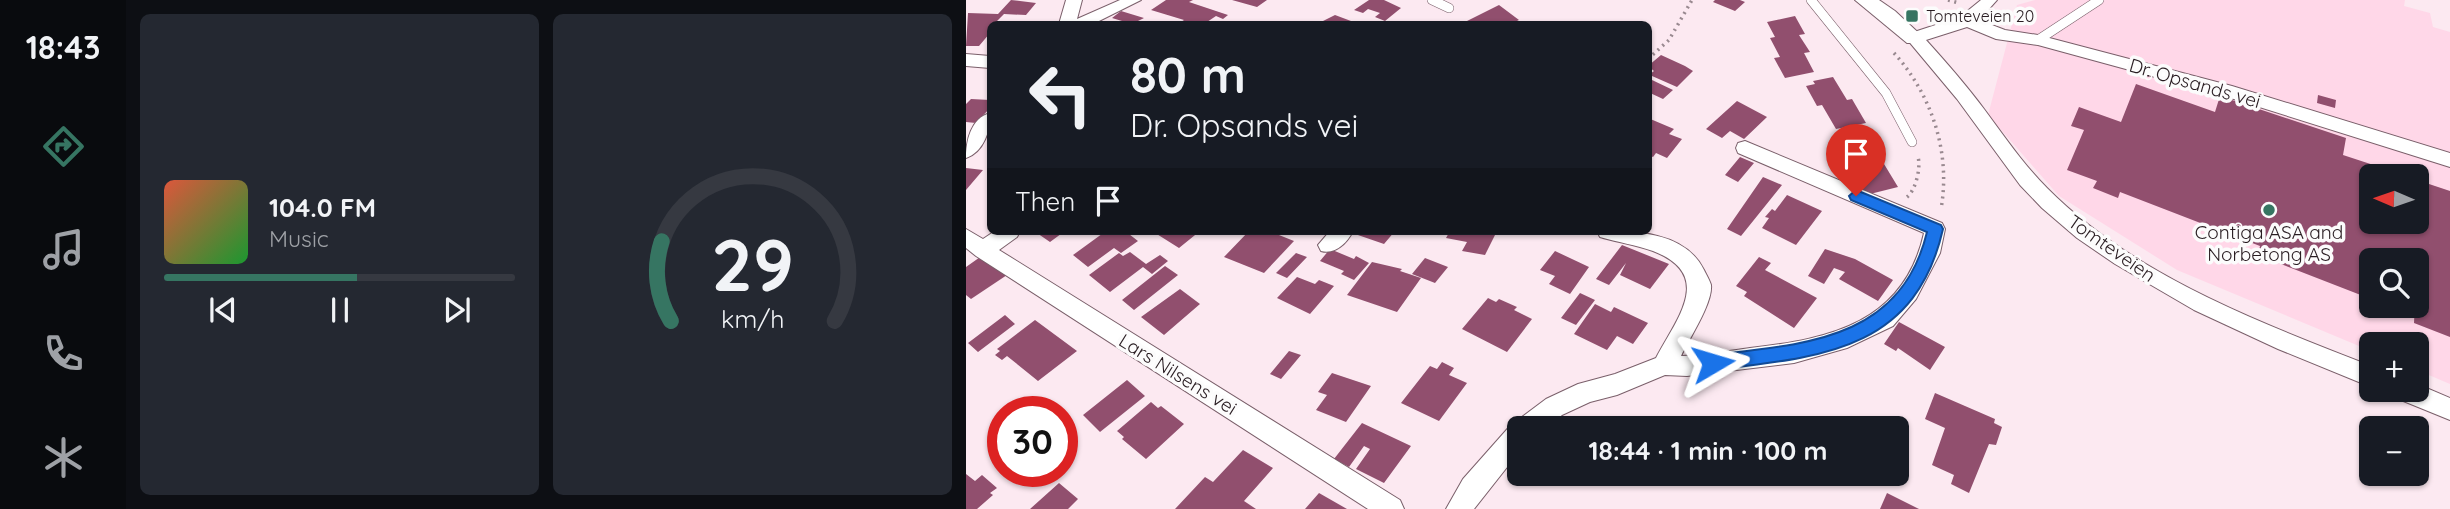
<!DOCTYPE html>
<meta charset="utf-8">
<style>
:root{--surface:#171b24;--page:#242831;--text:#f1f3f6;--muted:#9ea1a6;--line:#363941;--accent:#367562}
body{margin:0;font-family:Quicksand,sans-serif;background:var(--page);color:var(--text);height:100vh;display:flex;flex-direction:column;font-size:26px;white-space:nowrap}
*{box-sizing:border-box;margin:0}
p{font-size:23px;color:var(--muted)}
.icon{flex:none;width:38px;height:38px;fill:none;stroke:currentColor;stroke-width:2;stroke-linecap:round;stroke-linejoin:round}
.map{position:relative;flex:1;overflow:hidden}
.sheet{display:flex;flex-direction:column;gap:14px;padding:14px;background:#0d0f14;width:840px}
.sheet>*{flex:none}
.banner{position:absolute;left:21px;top:21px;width:665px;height:214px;border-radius:10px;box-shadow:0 2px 5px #0004;background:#171b24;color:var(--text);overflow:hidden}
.needle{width:46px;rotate:272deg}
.tools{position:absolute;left:1393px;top:164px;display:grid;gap:14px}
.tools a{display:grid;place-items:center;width:70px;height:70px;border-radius:10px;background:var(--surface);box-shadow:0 2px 5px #0004;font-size:35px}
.speed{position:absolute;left:21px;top:396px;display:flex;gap:14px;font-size:35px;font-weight:700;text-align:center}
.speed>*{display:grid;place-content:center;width:91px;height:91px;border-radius:50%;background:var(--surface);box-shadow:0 2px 5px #0004;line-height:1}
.speed .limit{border:10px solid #d22;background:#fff;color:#111}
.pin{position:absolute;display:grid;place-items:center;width:60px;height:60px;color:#fff;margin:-72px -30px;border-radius:50% 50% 50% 0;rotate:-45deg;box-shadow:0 0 7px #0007}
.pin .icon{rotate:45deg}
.me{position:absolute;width:77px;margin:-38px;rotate:83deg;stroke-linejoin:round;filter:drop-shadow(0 0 5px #0008)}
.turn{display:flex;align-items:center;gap:24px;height:147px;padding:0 28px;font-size:32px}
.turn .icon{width:91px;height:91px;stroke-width:2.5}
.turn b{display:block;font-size:49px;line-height:60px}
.then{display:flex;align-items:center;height:66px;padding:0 28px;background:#0003;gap:14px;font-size:26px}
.sheet .widget{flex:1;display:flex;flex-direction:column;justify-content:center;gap:10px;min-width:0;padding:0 24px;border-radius:10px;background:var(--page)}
.sheet .dial{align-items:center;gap:0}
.dial svg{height:182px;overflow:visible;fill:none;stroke:var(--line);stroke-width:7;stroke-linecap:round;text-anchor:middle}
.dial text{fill:var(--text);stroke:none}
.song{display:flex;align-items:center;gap:21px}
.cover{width:84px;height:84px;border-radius:10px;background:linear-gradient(135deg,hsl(10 70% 55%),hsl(130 70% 35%))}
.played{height:7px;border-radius:4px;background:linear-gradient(90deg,var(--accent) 55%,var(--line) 55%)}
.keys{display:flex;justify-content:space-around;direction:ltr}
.sheet .tiles{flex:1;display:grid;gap:14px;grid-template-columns:repeat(2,1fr)}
.trip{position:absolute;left:541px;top:416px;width:402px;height:70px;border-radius:10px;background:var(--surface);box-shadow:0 2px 5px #0004;font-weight:800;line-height:70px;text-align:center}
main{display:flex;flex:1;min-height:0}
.dock{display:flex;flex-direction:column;width:126px;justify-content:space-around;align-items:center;background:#090b0e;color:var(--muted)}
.dock .icon{width:49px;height:49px}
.dock .active{color:var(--accent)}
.dock b{font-size:32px;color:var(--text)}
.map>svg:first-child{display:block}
.built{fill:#ffd7e8;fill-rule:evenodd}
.building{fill:#914f6e}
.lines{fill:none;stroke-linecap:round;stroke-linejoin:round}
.service-casing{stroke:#7a5f6a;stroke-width:10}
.minor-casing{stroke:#7a5f6a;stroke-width:2}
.tertiary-casing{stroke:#7a5f6a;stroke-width:2}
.path{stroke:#998990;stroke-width:3.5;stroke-dasharray:2 4.5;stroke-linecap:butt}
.service{stroke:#fff;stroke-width:9}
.minor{fill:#fff;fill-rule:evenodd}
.tertiary{fill:#fff;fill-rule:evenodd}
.route{fill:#1a73e8;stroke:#114b97;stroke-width:2}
.poi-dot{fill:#367562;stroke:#fcfcfc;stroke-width:2.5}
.labels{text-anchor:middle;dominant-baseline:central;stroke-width:7;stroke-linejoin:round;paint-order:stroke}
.far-poi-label{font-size:16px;fill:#281c21;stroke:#fcfcfc;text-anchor:start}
.street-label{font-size:19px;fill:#281c21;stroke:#fcfcfc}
.poi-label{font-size:19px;fill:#281c21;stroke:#fcfcfc}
</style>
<main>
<nav class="dock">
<b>18:43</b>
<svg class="icon active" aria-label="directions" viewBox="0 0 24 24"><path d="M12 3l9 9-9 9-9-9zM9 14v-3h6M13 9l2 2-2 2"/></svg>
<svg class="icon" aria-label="music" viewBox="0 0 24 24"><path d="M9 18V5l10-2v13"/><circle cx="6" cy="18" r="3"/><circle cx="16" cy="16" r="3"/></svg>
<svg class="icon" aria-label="phone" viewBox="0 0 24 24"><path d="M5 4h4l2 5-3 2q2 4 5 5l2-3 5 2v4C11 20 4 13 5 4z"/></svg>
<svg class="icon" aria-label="climate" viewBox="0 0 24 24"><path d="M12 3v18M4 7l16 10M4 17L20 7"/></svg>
</nav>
<section class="sheet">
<div class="tiles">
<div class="widget">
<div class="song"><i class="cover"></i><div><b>104.0 FM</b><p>Music</p></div></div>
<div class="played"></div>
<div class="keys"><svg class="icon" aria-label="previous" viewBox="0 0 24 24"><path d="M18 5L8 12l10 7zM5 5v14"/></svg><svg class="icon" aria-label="pause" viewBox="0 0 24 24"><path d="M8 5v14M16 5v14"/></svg><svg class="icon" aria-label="next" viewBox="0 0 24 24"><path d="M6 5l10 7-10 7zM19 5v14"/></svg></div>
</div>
<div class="widget dial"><svg viewBox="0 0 100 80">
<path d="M14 69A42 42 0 1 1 86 69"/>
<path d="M14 69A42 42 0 0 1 10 34" stroke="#367562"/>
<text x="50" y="56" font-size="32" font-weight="700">29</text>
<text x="50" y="72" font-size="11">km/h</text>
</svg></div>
</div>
</section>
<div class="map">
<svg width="1484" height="509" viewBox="0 0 1484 509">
<rect width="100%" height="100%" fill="#fce9f1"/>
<path class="built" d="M1069 0H1439L1438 6 1464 13 1467 27 1484 32V384L1451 370V345H1405V351L1211 270 1093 196 1022 115 1051 5ZM1405 177H1451V222H1405ZM1405 261H1451V306H1405Z"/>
<path class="building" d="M45 0 70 3 60 15 38 14 28 24H24V33L13 46H0L2 13 32 14Z
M200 0H227L223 2 262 15 257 19 250 16 238 24H221L215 22 218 20 185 10Z
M266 0H301L291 7Z
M403 0H418L435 8 419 21 409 17 414 13 402 9 397 13 388 10Z
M749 0H774L779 2 769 11 747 2Z
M533 5 553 20 545 24H506L501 21Z
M155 11 178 18 166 24 146 18Z
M369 15 385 21 380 24H351Z
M829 16 839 34 833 35 844 52 838 53 848 72 819 78 808 58 814 57 804 38 809 37 801 22Z
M695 55 719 66 727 71 711 87 686 76 684 74 688 71 682 66Z
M867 77 881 100 886 99 900 123 870 129 856 105 851 106 840 86 849 84 847 81Z
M686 80 707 90 697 99 682 92V83Z
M1170 84 1249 112 1254 96 1380 138 1377 155 1441 176 1405 177V222H1451V180L1484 191V337L1448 323 1451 261H1405V299L1292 255 1294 246 1154 192 1152 198 1127 188 1131 181 1101 170 1118 130 1105 126 1113 107 1155 122Z
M1352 95 1370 100 1369 108 1351 103Z
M5 99 24 100V108L10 123 0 122V104Z
M771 101 801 117 778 139 764 131 756 138 740 129Z
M682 118 708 129 703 134 716 139 701 158 690 153 687 157 682 155Z
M894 134 909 160 915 159 932 187 900 195 884 166 878 167 866 145 875 143 873 139Z
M774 157 788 163 772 182 759 175Z
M0 168 17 170 0 190Z
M797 177 816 185 775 236 761 229Z
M821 195 856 211 830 245 796 228 803 218 799 217 806 209 809 211Z
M68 231H99L84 242Z
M140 231H159L172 241 155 253 148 248 122 267 107 255Z
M186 231H234L213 248Z
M283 231H310L308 233 328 241 298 273 258 257Z
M391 231H429L418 244 389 234Z
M484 231H531L519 255 496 251 501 242 480 238Z
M656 245 703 264 684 289 654 275 660 263 643 285 630 279Z
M364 249 388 259 390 256 403 263 388 280 375 274 378 271 354 261Z
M859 249 889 259 927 280 912 301 873 279 879 272 868 268 858 284 842 276Z
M589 251 623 267 604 294 583 284 589 276 574 270Z
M164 252 180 264 194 255 202 261 186 274 177 267 144 292 123 275 153 253 157 256Z
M330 253 341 257 321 278 310 273Z
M17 255 41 275 5 299 0 295V267Z
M793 257 805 263 799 270 851 298 828 328 778 296 781 292 770 286Z
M459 258 482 267 469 283 446 274Z
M406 262 436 269 434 271 455 278 431 312 381 295Z
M199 266 212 275 168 310 156 300Z
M331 277 349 284 353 280 368 286 344 314 311 298Z
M214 289 234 304 198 335 175 317Z
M614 293 629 300 610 325 595 318Z
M522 298 530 302 533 299 551 307 548 310 566 319 541 352 496 329Z
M629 304 645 312 648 307 682 323 667 344 651 336 641 350 608 334Z
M39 315 49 324 12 352 2 343Z
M69 320 111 351 72 381 41 356 36 360 29 355 34 351 31 349Z
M933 322 979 347 964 370 932 348 930 351 918 344Z
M323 351 335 355 315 379 304 374Z
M476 362 488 368 483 375 501 383 473 421 435 403 464 366 471 369Z
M366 373 405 386 380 422 350 410 361 395 352 392Z
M161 380 179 396 134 432 117 415Z
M969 393 1029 419 1028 423 1036 427 1030 445 1023 444 1003 493 985 484 988 475 966 465 979 428 959 419Z
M185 402 192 408 195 406 218 424 180 459 156 439 158 437 151 431Z
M649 418 669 429H641Z
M396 423 445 446 418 483 390 469 404 449 398 446 383 467 368 459Z
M277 450 307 468 278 501 290 509H209L239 477 247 482Z
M0 474 9 481 16 475 31 488 24 493 27 495 11 509H0Z
M93 483 112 499 102 509H64Z
M353 493 381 509H339Z
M921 493 953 509H914Z"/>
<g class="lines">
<defs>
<path id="service" d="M466 0 483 8
M845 0 920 93 946 142
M1072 40 1133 0"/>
<path id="minor" d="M100 0H116L111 19 154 0H175L127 24H93Z
M1015 0H1031L1013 20 1039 30 1072 35 1266 86 1484 153V167L1255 95 1072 45 1030 39 1001 27 960 40C980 62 1000 85 1018 109 1038 136 1057 164 1081 188 1168 276 1293 322 1405 366V387L1312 349 1228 310 1149 264 1111 238 1076 208 1054 185 991 99 940 38 942 34 994 17Z
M0 54 24 56V68L0 66Z
M24 113C25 129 18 152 0 158 0 141 5 118 24 113Z
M779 141 976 223 979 229 974 253 950 299 927 326 881 348 828 363 721 376 699 375 651 395 624 402 596 415 579 429H553V452L508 509H480L497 479 544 426 580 399 612 384 649 374 690 358C711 318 749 275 687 251 670 245 651 242 634 237L631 231C668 231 719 231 738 270 740 274 744 281 745 285 747 303 723 339 715 356 737 356 762 351 784 348 864 339 938 323 958 233L772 153 770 148 772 143Z
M0 229 17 239 29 231H54L51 237 33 250 434 500 438 509H402L10 256 0 248Z
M364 231H387C381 243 369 255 355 251L352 245Z
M1451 384 1484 398V420L1430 398 1426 390H1451Z"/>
<path id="tertiary" d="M889 0H913L929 11 958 38 955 43H941Z"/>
</defs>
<use href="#service" class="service-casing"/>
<use href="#minor" class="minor-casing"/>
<use href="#tertiary" class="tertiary-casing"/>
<path class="path" d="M982 0 993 3
M928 53C966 95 985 153 975 209
M682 59 703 40 726 0
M941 197C950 190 955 167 952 157"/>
<use href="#service" class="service"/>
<use href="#minor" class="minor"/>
<use href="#tertiary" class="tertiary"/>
</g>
<path class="route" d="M890 190 975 225 977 229C949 352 853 357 747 370L741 368 739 363 741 357 747 355C839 344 935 340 961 232L885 200 883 196Z"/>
<g class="poi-dot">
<rect x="939" y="9" width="14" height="14" rx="3.5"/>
<circle cx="1303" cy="210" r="7"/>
</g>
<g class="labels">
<g class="far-poi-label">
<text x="960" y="16">Tomteveien 20</text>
</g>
<g class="street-label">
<text transform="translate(1229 83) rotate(16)">Dr. Opsands vei</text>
<text transform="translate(1146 248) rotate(35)">Tomteveien</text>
<text transform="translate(212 374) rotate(32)">Lars Nilsens vei</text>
</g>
<g class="poi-label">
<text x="1303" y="232">Contiga ASA and<tspan x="1303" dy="22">Norbetong AS</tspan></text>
</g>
</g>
</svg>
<div class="tools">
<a><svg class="needle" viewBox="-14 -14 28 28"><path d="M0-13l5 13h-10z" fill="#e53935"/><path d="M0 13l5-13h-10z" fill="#9ea1a6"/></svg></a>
<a><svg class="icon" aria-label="search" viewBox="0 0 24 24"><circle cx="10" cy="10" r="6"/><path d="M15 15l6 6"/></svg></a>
<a>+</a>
<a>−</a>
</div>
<div class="speed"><div class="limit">30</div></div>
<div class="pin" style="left:890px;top:196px;background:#d93025"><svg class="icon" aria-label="arrive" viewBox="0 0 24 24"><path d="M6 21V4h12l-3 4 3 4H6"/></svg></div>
<svg class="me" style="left:747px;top:363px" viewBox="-20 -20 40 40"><path d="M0-17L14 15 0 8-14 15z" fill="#1a73e8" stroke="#fff" stroke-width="4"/></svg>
<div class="trip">18:44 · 1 min · 100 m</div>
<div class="banner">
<div class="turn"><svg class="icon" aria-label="left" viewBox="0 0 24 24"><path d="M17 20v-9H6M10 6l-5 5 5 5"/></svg><div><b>80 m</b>Dr. Opsands vei</div></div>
<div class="then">Then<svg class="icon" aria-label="arrive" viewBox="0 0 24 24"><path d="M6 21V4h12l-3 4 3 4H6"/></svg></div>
</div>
</div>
</main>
